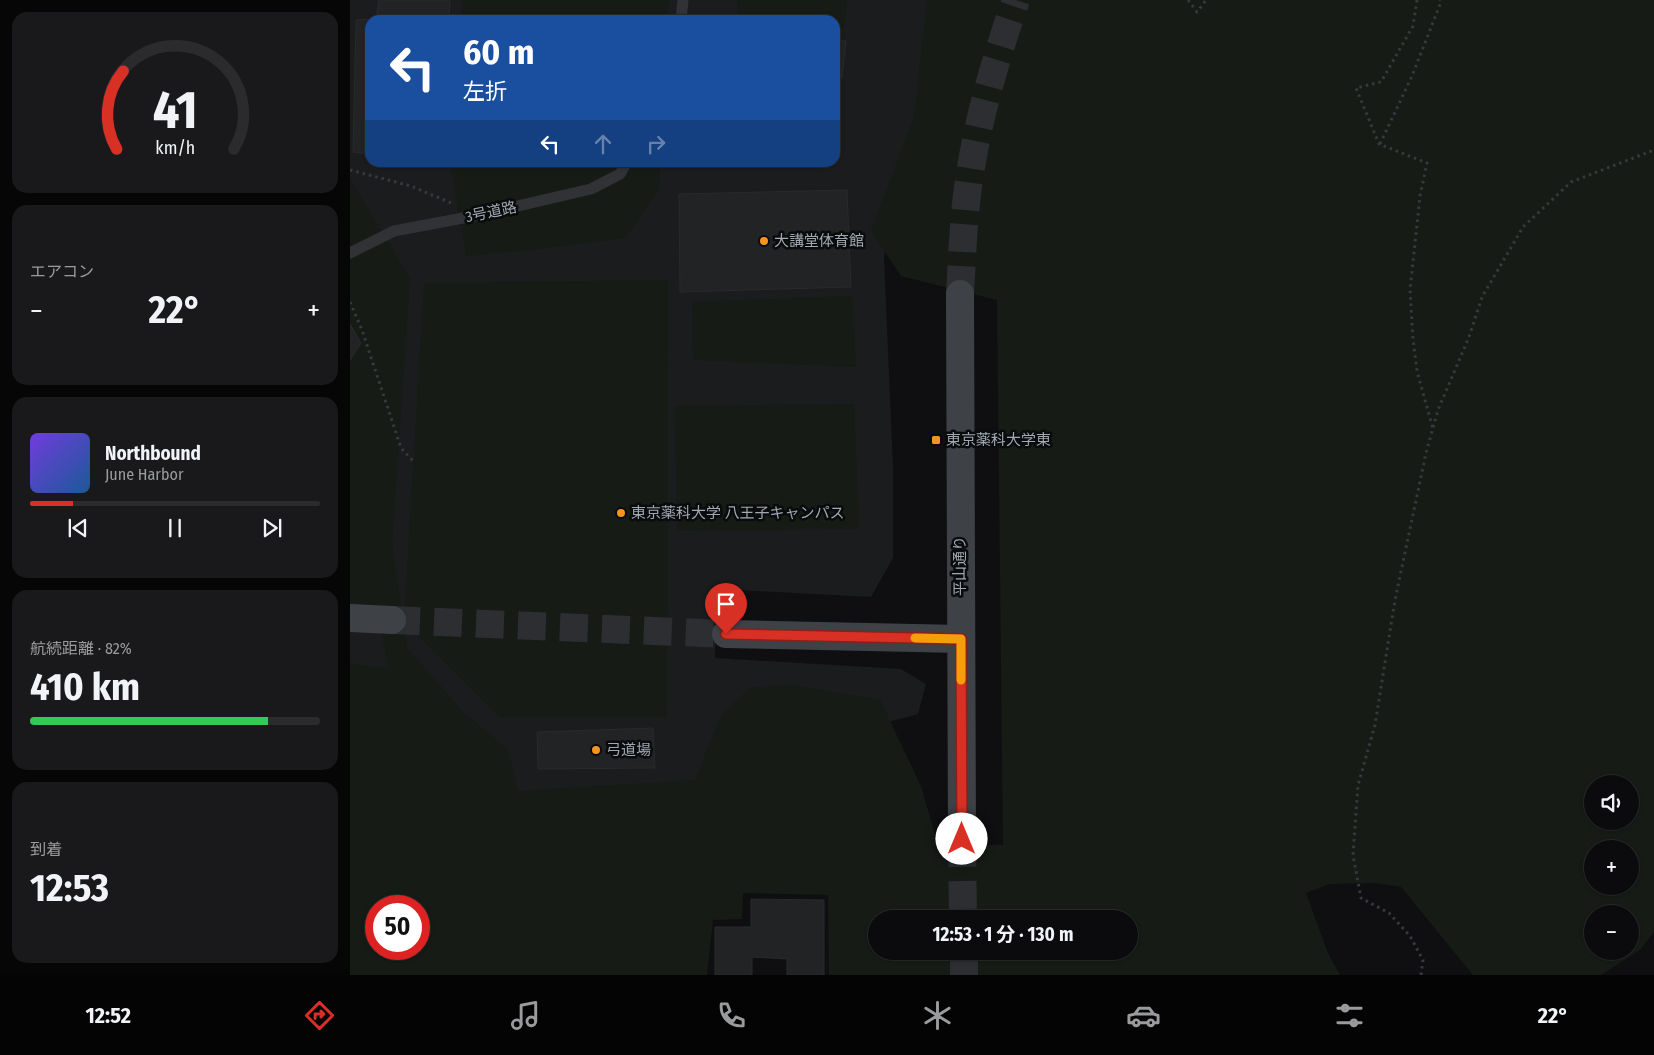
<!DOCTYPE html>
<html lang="ja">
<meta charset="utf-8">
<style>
:root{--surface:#0b0b0d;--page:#19191b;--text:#f1f3f6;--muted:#9a9b9d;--line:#2b2b2e;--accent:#d93025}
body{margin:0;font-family:"Fira Sans Condensed","Noto Sans JP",sans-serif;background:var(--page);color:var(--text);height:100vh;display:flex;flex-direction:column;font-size:19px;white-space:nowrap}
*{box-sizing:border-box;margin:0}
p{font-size:16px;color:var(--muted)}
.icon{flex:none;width:28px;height:28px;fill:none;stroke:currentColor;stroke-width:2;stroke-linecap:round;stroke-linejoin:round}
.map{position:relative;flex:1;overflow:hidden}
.panel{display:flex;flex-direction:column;gap:12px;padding:12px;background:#060607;width:350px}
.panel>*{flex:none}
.guide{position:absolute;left:15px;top:15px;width:475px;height:152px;border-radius:15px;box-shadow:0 1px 4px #0004,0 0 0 1px var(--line);background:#1a4fa0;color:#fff;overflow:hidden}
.controls{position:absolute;left:1234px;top:775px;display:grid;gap:10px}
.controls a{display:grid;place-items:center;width:55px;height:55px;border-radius:50%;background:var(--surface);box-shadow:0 1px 4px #0004,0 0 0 1px var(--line);font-size:25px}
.speed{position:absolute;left:15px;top:895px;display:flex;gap:10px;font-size:25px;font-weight:700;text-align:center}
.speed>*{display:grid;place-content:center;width:65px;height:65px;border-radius:50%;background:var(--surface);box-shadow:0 1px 4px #0004,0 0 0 1px var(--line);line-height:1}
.speed .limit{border:8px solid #d22;background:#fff;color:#111}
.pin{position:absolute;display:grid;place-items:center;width:42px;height:42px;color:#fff;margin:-51px -21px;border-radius:50% 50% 50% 0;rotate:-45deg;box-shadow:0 0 5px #0007}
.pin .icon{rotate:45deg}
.me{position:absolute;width:55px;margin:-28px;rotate:0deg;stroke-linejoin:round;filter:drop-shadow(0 0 4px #0008)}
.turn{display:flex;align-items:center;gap:18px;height:105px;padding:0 15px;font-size:22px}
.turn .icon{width:65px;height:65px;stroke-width:2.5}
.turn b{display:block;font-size:35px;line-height:42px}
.lanes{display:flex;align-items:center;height:48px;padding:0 15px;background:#0003;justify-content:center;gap:25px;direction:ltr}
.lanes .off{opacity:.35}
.big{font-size:38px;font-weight:700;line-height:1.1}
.panel .widget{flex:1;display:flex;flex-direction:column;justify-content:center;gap:8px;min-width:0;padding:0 18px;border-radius:15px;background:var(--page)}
.panel .dial{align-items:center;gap:0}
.dial svg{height:130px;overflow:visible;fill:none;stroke:var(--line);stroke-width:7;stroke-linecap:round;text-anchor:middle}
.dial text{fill:var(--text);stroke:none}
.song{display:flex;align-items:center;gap:15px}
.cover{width:60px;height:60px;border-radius:8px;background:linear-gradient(135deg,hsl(260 70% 55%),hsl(210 70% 35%))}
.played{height:5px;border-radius:2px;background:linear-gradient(90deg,var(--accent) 15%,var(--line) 15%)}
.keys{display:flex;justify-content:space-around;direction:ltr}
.heat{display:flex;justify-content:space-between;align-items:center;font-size:28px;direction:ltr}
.charge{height:8px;border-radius:4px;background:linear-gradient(90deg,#34c759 82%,var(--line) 0)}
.trip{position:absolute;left:518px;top:910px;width:270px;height:50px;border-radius:25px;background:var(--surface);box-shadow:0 1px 4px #0004,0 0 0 1px var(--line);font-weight:700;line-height:50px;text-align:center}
.tabs{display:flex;height:80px;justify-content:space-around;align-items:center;background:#040405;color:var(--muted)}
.tabs .icon{width:35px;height:35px}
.tabs .active{color:var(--accent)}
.tabs b{font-size:22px;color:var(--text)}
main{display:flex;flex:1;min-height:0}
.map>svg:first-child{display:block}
.built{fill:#1b1c1e;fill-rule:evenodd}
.green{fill:#161b16;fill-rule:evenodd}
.building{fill:#222325;stroke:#292a2d}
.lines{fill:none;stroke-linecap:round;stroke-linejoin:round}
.secondary-tunnel{stroke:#2c2e31;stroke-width:28;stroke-dasharray:28 14;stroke-linecap:butt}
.path{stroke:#36393d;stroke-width:3;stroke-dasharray:2.5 4;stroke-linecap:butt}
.lane{stroke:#303236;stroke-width:11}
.secondary{stroke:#3e4146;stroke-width:28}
.route-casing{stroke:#8d1f18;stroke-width:12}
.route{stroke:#d93025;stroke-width:9}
.slow{stroke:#f59e0b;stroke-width:9}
.poi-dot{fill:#f79421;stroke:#0a0b0c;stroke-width:2}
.labels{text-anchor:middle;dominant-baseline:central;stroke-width:5;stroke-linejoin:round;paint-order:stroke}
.street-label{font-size:15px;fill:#a0a8b2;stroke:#0a0b0c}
.poi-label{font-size:15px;fill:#a0a8b2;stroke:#0a0b0c;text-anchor:start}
</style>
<main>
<section class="panel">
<div class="widget dial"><svg viewBox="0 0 100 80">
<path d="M14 69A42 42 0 1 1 86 69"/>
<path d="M14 69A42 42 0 0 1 18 21" stroke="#d93025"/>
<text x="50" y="56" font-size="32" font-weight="700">41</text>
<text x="50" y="72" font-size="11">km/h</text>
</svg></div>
<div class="widget"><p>エアコン</p>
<div class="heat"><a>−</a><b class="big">22°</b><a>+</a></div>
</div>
<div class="widget">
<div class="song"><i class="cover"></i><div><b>Northbound</b><p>June Harbor</p></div></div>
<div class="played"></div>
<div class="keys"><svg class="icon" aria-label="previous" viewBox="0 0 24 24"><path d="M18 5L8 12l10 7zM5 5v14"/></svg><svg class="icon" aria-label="pause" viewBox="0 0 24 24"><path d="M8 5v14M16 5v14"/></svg><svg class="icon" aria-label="next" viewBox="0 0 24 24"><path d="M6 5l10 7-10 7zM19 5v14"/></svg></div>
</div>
<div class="widget"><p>航続距離 · 82%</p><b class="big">410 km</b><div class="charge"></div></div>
<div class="widget"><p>到着</p><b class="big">12:53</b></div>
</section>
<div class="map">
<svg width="1304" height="975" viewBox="0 0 1304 975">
<rect width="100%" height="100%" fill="#0f0f11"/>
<path class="built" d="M0 0H628L545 191 534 257 543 468V558L521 597 366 589 365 658 551 669 576 684 568 714 464 742 69 906 0 785ZM20 20H485V162H20Z"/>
<path class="green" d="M113 0H319L317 20H110Z
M388 0H497L494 29 485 28V20H387Z
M577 0H1304V932L1290 950 1251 975H1123L1051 887 1025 883 979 884 956 893 978 953 990 975H479L478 895 393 893 392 919 363 920 357 975H0V663L39 669 26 608 0 602V178L60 278 42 544 57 648 114 713 158 749 168 791 345 780 371 715 401 687 443 685 530 700 571 786 588 845H653L647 300 551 276 521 230 564 117ZM1242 784H1280V821H1242ZM1242 849H1280V886H1242ZM26 906H69V949H26ZM1242 914H1280V951H1242ZM526 919H779V951H526Z
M100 163H310L309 190 275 238 181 250 116 256Z
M318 280 317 718H150L54 621 74 283Z
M502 296 506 367 343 360 342 302Z
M504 404 509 529 327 531 325 406Z"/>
<path class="building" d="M29 0H100L99 20H20V154L3 152 6 20 26 19Z
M485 40 496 41 492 78H485Z
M497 190 501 287 330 292 329 194Z
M0 324 11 343 0 360Z
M303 728 305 768 188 769 187 732Z
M401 899 474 900V975H437V959L402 957V975H365V927H401Z"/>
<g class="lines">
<path class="secondary-tunnel" d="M610 294C612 261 613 228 617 195 625 129 644 63 666 0
M42 620 376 634
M612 839 613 919
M614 951V975"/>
<path class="path" d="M838 0 847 12 856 0
M1067 0 1063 26 1031 82 1006 88 1029 144 1077 163 1070 196 1060 290 1063 339 1067 371 1083 429
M1030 144 1062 76 1091 2 1090 0
M0 170 61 186 101 203
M0 302 12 330 51 448 63 461
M1071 975 1073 960 1060 936 1039 913 1011 898 1003 855 1008 785 1025 725 1045 600 1076 453 1088 410 1119 337 1132 297 1173 227 1221 182 1304 150"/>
<path class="lane" d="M331 20 333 0
M0 253 44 231 129 215 241 189 270 174 277 162"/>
<path class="secondary" d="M610 294 612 839
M0 618 42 620
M376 634 611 639"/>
</g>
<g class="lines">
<defs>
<path id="route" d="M376 634 611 639 612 839"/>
</defs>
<use href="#route" class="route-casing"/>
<use href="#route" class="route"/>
<path class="slow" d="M565 638 611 639V680"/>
</g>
<g class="poi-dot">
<circle cx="414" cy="241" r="5"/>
<rect x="581" y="435" width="10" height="10" rx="2.5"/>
<circle cx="271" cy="513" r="5"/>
<circle cx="246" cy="750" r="5"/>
</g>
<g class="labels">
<g class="street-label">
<text transform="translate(141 212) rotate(-12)">3号道路</text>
<text transform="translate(610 566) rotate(-90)">平山通り</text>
</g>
<g class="poi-label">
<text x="424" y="241">大講堂体育館</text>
<text x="596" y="440">東京薬科大学東</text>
<text x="281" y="513">東京薬科大学 八王子キャンパス</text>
<text x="256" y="750">弓道場</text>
</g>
</g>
</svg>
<div class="controls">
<a><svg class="icon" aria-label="sound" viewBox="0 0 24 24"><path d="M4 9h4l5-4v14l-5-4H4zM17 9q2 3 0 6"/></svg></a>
<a>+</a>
<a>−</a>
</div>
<div class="speed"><div class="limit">50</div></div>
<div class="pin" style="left:376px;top:634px;background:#d93025"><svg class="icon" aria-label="arrive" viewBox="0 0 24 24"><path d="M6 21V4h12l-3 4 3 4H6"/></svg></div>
<svg class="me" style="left:612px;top:839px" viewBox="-20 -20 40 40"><circle r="19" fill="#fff"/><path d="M0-13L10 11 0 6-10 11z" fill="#d93025"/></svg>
<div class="trip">12:53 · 1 分 · 130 m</div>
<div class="guide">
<div class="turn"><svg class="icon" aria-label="left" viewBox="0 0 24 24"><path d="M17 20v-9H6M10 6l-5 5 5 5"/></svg><div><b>60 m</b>左折</div></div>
<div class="lanes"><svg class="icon" aria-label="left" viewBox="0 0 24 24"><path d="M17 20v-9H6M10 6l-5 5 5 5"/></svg><svg class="icon off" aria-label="ahead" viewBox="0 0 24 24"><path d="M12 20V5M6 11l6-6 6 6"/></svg><svg class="icon off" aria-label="right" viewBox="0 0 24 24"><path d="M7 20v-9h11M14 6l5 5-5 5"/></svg></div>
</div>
</div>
</main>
<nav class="tabs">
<b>12:52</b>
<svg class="icon active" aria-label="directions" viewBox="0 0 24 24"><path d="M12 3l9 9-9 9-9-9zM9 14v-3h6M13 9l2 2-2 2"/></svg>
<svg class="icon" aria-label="music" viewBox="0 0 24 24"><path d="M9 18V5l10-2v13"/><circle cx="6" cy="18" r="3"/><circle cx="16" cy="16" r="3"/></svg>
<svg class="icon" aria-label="phone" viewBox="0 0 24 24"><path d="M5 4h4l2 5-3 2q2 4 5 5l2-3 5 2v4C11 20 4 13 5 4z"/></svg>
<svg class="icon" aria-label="climate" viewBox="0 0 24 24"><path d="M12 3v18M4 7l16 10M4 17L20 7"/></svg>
<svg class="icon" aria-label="car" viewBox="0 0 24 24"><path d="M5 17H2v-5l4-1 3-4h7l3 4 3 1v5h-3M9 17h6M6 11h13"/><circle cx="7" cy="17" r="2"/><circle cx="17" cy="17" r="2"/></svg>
<svg class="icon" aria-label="filters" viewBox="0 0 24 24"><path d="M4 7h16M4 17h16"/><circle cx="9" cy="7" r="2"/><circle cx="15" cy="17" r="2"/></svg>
<b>22°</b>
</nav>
